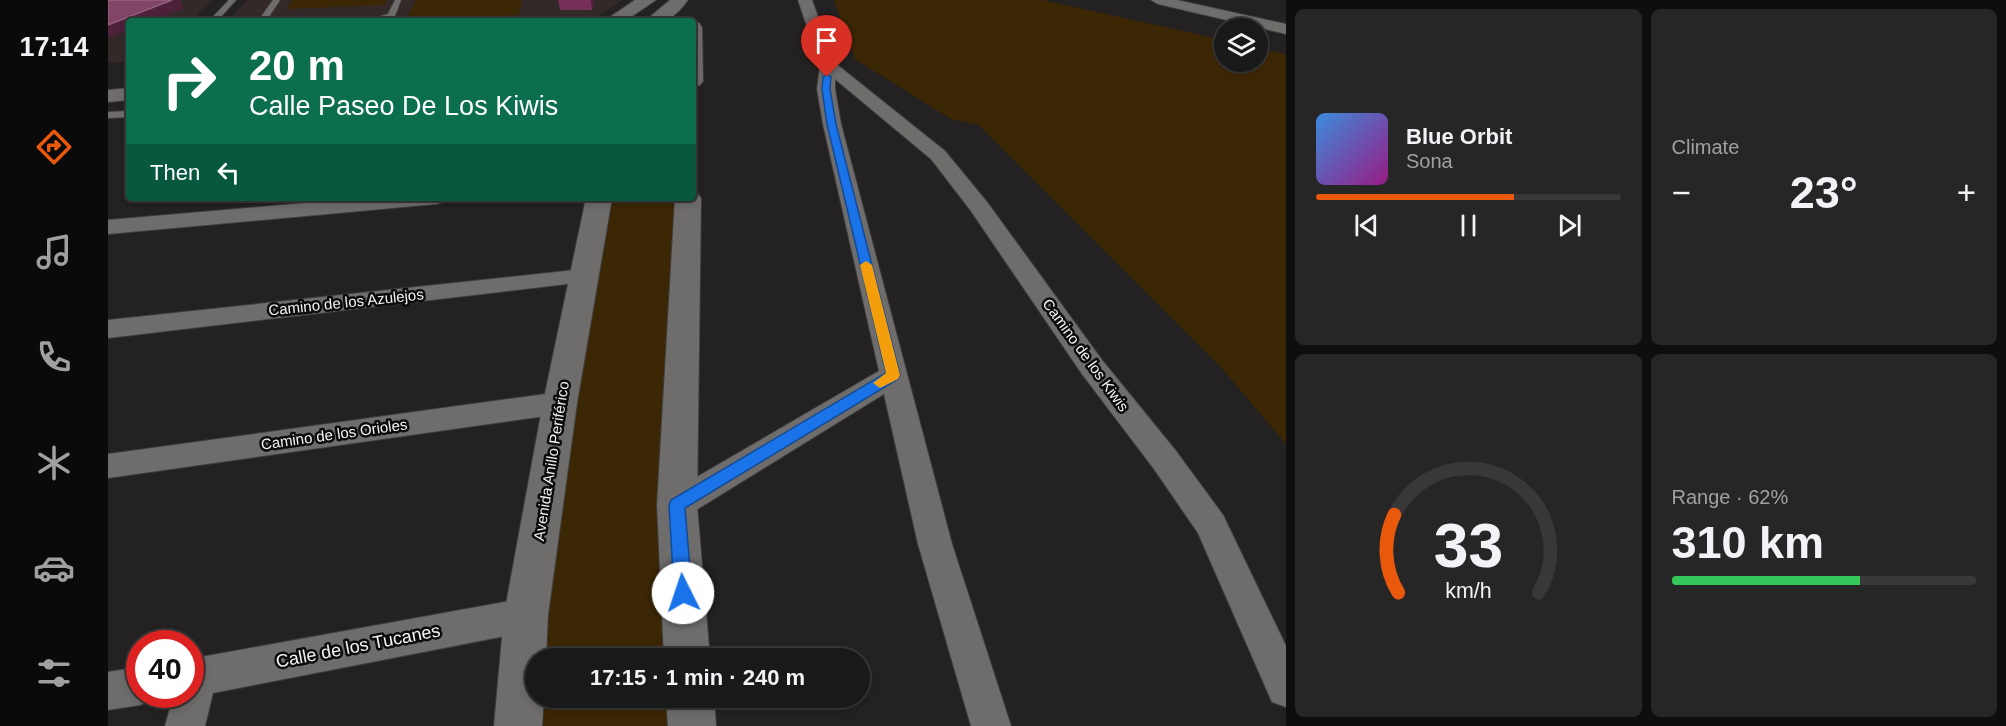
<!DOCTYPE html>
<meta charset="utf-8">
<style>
:root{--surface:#1a1919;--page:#272626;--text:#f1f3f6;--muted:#9fa0a2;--line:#383838;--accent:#ea580c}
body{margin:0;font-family:Helvetica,sans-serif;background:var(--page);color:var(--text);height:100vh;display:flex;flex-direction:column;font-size:22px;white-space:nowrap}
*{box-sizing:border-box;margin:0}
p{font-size:20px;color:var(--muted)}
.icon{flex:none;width:33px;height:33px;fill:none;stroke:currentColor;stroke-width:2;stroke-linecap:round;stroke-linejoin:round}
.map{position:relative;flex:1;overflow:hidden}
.details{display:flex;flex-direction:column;gap:9px;padding:9px;background:#0e0e0e;width:720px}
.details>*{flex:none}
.top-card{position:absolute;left:18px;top:18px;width:570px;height:183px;border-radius:6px;box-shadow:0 3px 9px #0003,0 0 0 2px var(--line);background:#0b6e4f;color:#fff;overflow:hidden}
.tools{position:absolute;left:1106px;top:18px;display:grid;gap:12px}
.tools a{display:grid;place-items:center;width:54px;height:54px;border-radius:50%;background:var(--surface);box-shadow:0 3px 9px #0003,0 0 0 2px var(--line);font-size:30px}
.speed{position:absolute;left:18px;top:630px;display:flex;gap:12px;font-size:30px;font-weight:700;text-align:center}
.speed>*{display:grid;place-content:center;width:78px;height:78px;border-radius:50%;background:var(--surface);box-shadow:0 3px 9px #0003,0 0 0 2px var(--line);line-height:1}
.speed .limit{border:9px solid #d22;background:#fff;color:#111}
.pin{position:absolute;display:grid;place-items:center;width:51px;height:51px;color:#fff;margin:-62px -26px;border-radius:50% 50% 50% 0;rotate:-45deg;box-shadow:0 0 6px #0007}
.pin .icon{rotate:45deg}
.me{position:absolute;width:66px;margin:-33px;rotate:356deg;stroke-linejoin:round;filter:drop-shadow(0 0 4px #0008)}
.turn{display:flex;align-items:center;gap:21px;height:126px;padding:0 24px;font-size:27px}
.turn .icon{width:78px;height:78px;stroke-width:2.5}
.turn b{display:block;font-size:42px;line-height:51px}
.then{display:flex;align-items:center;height:57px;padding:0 24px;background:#0003;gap:12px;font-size:22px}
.big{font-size:45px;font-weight:800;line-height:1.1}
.details .card{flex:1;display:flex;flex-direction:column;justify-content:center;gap:9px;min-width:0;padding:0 21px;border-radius:9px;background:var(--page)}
.details .dial{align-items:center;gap:0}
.dial svg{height:156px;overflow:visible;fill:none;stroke:var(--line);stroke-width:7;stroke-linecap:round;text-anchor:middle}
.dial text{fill:var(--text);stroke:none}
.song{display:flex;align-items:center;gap:18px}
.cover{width:72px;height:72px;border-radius:9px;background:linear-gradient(135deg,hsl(210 70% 55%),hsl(310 70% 35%))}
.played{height:6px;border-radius:3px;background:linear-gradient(90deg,var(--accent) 65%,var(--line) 65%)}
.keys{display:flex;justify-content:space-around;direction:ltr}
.heat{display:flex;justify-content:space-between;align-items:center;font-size:33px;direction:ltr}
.charge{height:9px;border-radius:4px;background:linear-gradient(90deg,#34c759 62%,var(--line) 0)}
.details .tiles{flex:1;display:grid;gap:9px;grid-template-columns:repeat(2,1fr)}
.trip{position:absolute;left:417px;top:648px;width:345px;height:60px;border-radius:30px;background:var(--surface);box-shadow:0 3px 9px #0003,0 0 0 2px var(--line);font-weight:800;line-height:60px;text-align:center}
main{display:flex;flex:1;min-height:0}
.tabs{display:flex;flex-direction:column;width:108px;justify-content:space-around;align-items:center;background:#0a0a0a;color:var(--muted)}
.tabs .icon{width:42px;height:42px}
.tabs .on{color:var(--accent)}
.tabs b{font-size:27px;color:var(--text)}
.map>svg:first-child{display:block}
.built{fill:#332929}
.green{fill:#3c2705}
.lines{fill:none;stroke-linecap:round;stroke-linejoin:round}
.service-casing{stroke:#403d3d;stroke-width:2}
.minor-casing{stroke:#403d3d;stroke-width:2}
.tertiary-casing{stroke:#403d3d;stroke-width:2}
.secondary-casing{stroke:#403d3d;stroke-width:2}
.service{fill:#6f6c6c;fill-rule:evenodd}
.minor{fill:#6f6c6c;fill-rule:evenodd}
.tertiary{fill:#6f6c6c;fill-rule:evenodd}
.secondary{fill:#6f6c6c;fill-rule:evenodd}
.wall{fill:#753057}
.shaded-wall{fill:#4e213a}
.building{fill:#824568;stroke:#94607d;stroke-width:1.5}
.route{fill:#1a73e8;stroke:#114b97;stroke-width:1.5}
.slow{fill:#f59e0b}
.labels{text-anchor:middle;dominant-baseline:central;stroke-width:5;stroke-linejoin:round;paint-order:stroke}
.street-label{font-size:15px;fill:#f5f3f3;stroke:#0c0b0b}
.near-street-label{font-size:18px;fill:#f5f3f3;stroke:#0c0b0b}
</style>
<main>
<nav class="tabs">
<b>17:14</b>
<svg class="icon on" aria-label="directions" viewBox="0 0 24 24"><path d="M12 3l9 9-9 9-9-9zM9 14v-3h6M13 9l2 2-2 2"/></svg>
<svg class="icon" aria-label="music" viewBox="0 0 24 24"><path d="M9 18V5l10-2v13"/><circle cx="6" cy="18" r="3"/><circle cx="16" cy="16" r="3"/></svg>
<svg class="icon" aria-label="phone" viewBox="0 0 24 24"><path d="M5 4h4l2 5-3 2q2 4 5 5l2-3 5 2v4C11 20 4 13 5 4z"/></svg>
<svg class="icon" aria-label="climate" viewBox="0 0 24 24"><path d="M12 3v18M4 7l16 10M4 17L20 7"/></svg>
<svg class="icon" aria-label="car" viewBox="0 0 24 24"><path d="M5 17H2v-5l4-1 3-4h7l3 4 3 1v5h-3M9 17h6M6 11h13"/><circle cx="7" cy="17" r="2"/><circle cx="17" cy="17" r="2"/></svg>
<svg class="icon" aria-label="filters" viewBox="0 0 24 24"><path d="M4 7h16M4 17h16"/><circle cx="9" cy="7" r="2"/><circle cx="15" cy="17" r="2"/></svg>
</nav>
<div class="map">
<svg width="1178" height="726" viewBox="0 0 1178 726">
<rect width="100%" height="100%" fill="#232121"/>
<path class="built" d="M0 0H103L83 21H21V62L0 63Z
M139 0H514L490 17 475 21H120Z"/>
<path class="green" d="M185 0H279L277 5 178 9Z
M308 0H414L411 15 298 20Z
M726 0H934L1116 40V62H1149V48L1178 54V444L1111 365 871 125 843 119 747 59Z
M502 198H571L553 466 562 658H437L450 523Z
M434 698H564L565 726H433Z"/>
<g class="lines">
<defs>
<path id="service" d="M121 0H128L109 21H101Z
M165 0H172L158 21H150Z
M287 0H293L285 21H277L278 19 256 21 280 14Z
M21 111V117L0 118V112Z"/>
<path id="minor" d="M690 0H704L727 63 837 151 879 202 994 360 1068 451 1115 515 1178 646V707L1164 702 1090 533 1046 469 974 374 863 211 823 159 727 79V89L733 124 844 544 903 726H863L810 544 776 394 580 515 569 518 558 515 553 505 558 495 771 371 715 124 709 89 712 65Z
M1043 0H1069L1178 24V34L1050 4Z
M256 198H339L335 202 328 204 0 234V220Z
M476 269 484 271 488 276 484 281 0 338V320Z
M452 392 462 396 466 403 462 410 452 414 0 478V454Z
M418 598 431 603 436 615 431 627 418 632 105 693 97 726H57L66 694H82V659Z
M32 667V694H48L46 700 32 705 0 710V672Z"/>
<path id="tertiary" d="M585 22 591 23 594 27 595 81 592 85 585 87Z
M585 192 589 193 593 198 589 505 602 658H556L549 505 567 198H585Z
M478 198H504L469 403 440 615 438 658H428V698H436L434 726H386L396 615 435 403Z
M558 698H606L608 726H560Z"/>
<path id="secondary" d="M527 0H548L517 21H496Z
M562 0H580C566 19 560 21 537 21Z
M21 88V100L0 102V90Z"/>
</defs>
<use href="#service" class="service-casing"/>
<use href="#minor" class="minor-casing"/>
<use href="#tertiary" class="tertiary-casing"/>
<use href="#secondary" class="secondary-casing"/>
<use href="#service" class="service"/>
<use href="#minor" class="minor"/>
<use href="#tertiary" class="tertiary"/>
<use href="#secondary" class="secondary"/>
</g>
<path class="wall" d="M450 0H487L484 10H452Z"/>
<path class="shaded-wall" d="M64 0H72L76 8 44 21H21V30L1 38 0 35V25Z
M483 0H487L484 10Z"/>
<path class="building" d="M0 0H64L0 25Z"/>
<path class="route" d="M719 74 723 77 722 89 728 124 792 375 790 379 577 508 584 593 581 598 575 601 568 598 566 593 561 505 563 500 778 373 719 124 714 89 715 77Z"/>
<path class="slow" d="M758 261 764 265 792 375 790 379 772 388 765 383 778 373 752 265Z"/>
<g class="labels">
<g class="street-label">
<text transform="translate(238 302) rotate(-6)">Camino de los Azulejos</text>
<text transform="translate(978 355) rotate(54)">Camino de los Kiwis</text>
<text transform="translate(226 434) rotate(-8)">Camino de los Orioles</text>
<text transform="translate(443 461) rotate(-81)">Avenida Anillo Periférico</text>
</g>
<g class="near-street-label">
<text transform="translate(250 646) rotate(-11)">Calle de los Tucanes</text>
</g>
</g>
</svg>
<div class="tools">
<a><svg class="icon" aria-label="layers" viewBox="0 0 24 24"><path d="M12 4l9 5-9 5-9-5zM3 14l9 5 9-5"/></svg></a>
</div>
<div class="speed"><div class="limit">40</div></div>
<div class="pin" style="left:719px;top:77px;background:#d93025"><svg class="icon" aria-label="arrive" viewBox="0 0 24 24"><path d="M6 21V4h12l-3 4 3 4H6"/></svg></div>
<svg class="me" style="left:575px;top:593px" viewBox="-20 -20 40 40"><circle r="19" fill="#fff"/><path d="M0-13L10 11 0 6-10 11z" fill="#1a73e8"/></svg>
<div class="trip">17:15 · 1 min · 240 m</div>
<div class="top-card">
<div class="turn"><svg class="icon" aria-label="right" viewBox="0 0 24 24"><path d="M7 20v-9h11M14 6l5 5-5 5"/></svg><div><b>20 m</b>Calle Paseo De Los Kiwis</div></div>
<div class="then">Then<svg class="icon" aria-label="left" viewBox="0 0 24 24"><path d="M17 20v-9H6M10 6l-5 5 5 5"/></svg></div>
</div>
</div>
<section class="details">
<div class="tiles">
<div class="card">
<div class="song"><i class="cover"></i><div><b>Blue Orbit</b><p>Sona</p></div></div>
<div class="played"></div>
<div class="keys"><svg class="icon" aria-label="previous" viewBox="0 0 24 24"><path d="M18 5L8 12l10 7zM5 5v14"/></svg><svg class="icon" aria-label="pause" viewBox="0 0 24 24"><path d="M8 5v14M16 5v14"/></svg><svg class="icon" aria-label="next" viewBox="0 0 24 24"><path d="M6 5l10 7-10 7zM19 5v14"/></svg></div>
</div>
<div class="card"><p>Climate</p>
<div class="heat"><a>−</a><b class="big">23°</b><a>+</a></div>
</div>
<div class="card dial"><svg viewBox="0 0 100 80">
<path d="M14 69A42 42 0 1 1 86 69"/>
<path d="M14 69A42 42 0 0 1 12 29" stroke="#ea580c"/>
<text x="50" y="56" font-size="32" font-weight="700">33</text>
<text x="50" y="72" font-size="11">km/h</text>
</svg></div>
<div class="card"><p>Range · 62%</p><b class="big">310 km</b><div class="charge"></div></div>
</div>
</section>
</main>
